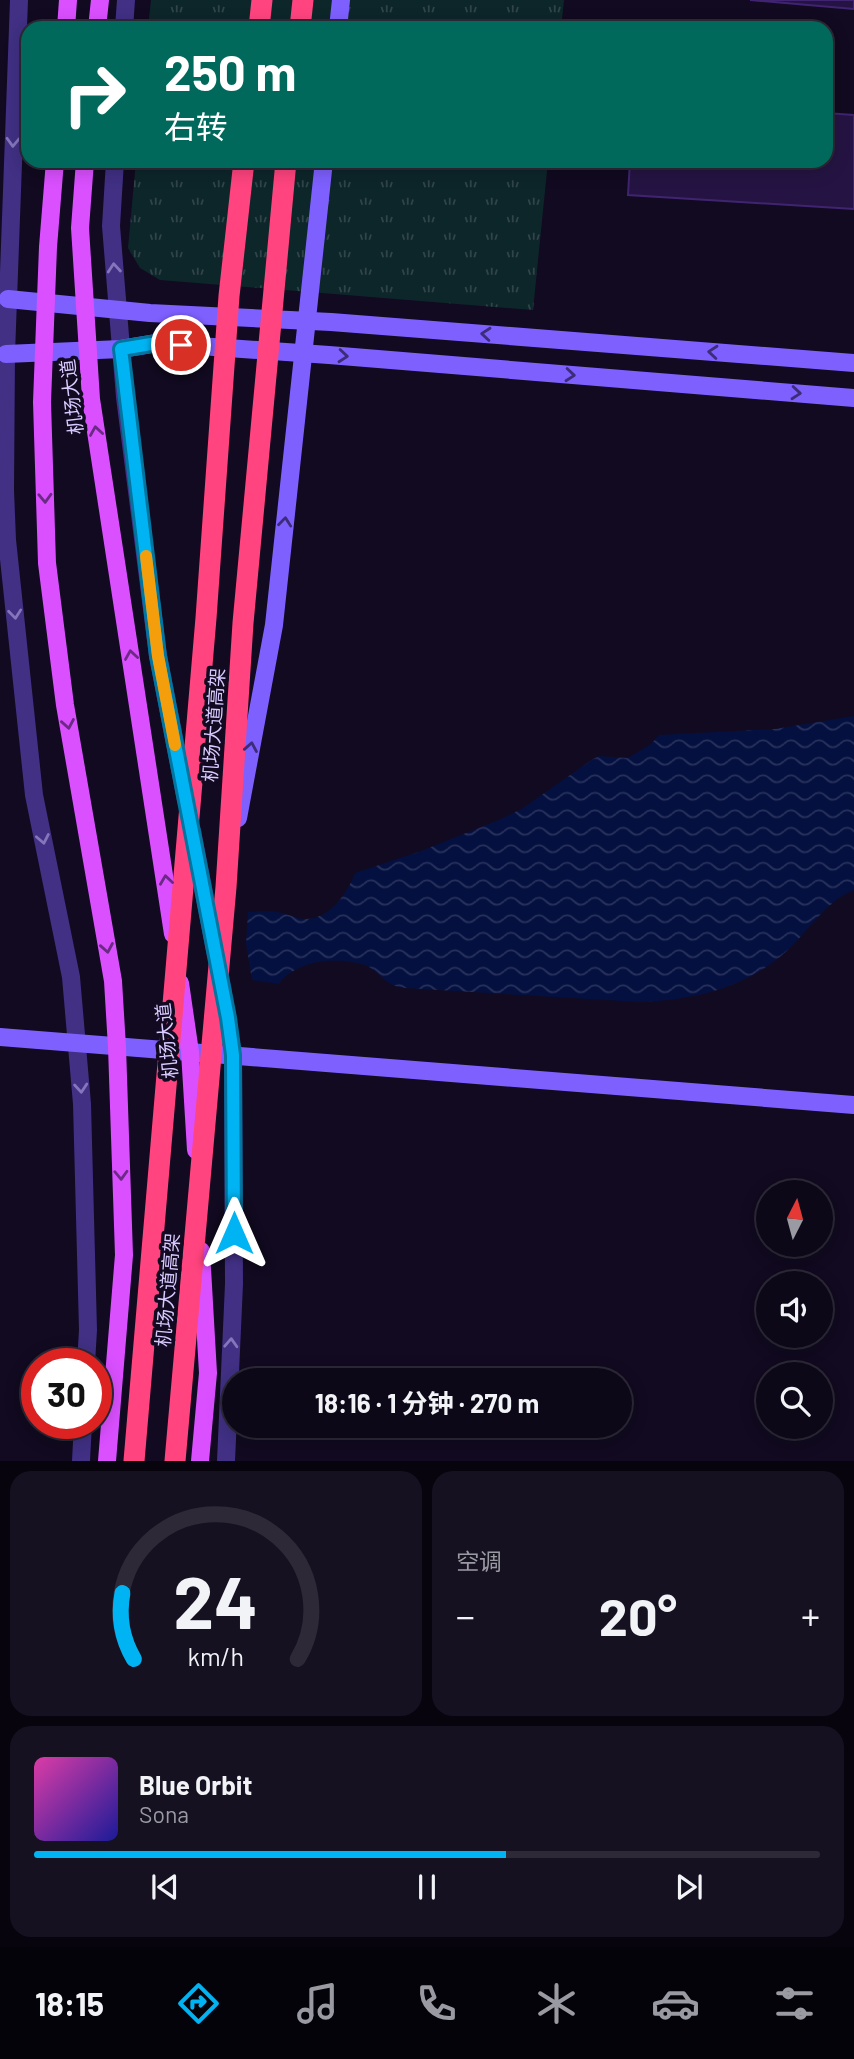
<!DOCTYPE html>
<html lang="zh">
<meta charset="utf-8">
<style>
:root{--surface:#0d0818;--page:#161121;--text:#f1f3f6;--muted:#9a9aa2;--line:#2d2937;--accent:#00b4f4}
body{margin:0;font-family:Barlow,"Noto Sans SC",sans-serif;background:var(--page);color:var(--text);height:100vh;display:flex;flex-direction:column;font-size:26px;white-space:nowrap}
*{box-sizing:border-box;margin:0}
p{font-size:23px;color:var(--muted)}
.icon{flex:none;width:38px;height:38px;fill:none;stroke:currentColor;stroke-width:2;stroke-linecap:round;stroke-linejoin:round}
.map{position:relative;height:1461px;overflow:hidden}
.side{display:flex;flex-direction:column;gap:10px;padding:10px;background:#07040d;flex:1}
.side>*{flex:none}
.top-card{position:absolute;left:21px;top:21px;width:812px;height:147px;border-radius:21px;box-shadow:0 4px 18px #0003,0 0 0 2px var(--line);background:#00695c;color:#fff;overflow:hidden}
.needle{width:46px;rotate:6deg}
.buttons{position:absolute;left:756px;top:1180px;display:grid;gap:14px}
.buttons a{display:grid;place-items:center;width:77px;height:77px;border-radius:50%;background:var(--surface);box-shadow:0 4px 18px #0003,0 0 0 2px var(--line);font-size:35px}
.speed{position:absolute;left:21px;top:1348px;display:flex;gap:14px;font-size:35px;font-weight:700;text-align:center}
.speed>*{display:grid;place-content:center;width:91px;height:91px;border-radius:50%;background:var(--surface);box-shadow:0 4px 18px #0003,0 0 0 2px var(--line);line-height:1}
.speed .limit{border:10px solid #d22;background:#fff;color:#111}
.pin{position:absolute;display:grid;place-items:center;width:60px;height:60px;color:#fff;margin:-30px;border:4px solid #fff;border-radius:50%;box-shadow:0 2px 7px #0007}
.me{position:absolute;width:77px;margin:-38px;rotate:0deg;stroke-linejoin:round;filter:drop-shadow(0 0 5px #0008)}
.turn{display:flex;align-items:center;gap:24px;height:147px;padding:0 28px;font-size:32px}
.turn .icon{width:91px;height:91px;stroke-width:2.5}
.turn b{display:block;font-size:49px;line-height:60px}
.big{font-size:52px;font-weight:700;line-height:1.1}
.side .widget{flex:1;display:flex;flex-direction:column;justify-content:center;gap:10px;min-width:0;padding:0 24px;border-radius:21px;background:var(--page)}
.side .dial{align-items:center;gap:0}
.dial svg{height:182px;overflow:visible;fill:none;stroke:var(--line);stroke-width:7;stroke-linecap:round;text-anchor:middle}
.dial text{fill:var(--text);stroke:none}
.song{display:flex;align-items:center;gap:21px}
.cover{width:84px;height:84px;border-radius:10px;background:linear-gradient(135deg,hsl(320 70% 55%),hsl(240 70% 35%))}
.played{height:7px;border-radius:4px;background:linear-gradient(90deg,var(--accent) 60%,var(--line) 60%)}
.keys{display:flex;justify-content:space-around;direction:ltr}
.heat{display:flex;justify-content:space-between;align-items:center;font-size:38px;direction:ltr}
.side .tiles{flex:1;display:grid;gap:10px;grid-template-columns:1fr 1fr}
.widget:last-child{grid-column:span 2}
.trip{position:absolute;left:222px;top:1368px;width:410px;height:70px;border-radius:35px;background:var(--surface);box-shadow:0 4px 18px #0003,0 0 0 2px var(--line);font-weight:700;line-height:70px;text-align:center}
.menu{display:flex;height:112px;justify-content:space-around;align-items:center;background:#05030a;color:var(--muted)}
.menu .icon{width:49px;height:49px}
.menu .current{color:var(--accent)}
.menu b{font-size:32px;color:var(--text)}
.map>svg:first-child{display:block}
.grass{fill:url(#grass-tufts)}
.water{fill:url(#water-waves)}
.building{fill:#251443;stroke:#402471;stroke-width:2}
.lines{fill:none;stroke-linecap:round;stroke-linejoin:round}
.street{stroke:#413084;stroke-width:18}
.secondary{stroke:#7e60ff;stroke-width:18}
.primary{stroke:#da50ff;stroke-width:18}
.highway{stroke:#ff447f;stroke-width:21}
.secondary-bridge{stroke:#7e60ff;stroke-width:18}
.highway-bridge{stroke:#ff447f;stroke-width:21}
.oneway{stroke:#8575bb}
.oneway2{stroke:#3d2c79}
.oneway3{stroke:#6b2a84}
.route-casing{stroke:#00759f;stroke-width:18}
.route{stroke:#00b4f4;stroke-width:12}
.slow{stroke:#f59e0b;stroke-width:12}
.labels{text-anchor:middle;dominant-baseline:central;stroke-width:7;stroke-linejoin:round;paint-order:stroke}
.street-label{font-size:19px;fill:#d8c9ff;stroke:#110a20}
</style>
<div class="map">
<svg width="854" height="1461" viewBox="0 0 854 1461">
<defs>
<pattern id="grass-tufts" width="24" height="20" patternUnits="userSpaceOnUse" patternTransform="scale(1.75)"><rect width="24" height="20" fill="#0d262a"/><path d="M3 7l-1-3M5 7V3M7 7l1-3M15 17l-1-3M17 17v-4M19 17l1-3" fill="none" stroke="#30444a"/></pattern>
<pattern id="water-waves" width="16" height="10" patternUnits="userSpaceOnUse" patternTransform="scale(1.75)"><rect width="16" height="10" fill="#04103f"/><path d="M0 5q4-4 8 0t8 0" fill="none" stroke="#28315c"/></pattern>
</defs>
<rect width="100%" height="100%" fill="#110a20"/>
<path class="grass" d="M151 0H564L561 28H148Z
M136 161H548L533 310 160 280 140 268 128 248Z"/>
<path class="water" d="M854 716V890C830 899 812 925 794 944 753 986 698 1000 640 1002L405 988C400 987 393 986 389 983 381 978 376 970 367 966 341 956 296 959 279 984L252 980 246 944 248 912C257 912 268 910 277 912 286 913 295 918 304 919 329 920 347 894 355 873L421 851 501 819 523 808 593 759 599 756 628 758 651 744 659 735 775 729Z"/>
<path class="building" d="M750 0H854V9Z
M826 113 854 115V209L628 195 630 161H826Z"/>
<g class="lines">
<path class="street" d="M19 0 6 354 5 490 7 540 34 795 71 977 82 1104 88 1330 86 1363
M124 28 126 0
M115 161 111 226 125 397 158 656 186 800
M192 831 216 955
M221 982 233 1055 234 1284 226 1461
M81 1461 83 1423"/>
<path class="secondary" d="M338 28 341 0
M8 299 150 313 331 322 854 363
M6 354 121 349 157 343 329 355 854 398
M0 1037 854 1105"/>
<path class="primary" d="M66 28 68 0
M97 28 100 0
M55 161 48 247 42 402 47 563 65 705 113 981 117 1047 124 1255 107 1461
M85 161 80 228 91 399 173 934
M180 983 190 1052 196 1150
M200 1461 208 1373 201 1251"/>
<path class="highway" d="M259 28 262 0
M300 28 303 0"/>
<path class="secondary-bridge" d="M238 818 274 625 324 161"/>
<path class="highway-bridge" d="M134 1461 206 618 229 296 244 161
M175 1461 226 887 243 623 286 161"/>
</g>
<defs><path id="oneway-chevron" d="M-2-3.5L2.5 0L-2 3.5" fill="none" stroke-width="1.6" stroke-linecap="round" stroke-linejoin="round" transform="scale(1.75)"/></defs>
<g class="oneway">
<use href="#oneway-chevron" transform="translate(13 142) rotate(92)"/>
<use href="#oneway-chevron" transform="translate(114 268) rotate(-95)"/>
<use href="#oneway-chevron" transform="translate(15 614) rotate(84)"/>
<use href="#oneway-chevron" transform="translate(43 839) rotate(79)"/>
<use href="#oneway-chevron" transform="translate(81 1088) rotate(85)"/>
<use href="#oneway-chevron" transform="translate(231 1343) rotate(-87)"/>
</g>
<g class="oneway2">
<use href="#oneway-chevron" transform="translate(486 334) rotate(-175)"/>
<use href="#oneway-chevron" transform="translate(713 352) rotate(-175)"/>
<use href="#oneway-chevron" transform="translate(343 356) rotate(5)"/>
<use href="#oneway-chevron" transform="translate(570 375) rotate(5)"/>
<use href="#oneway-chevron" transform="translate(796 393) rotate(5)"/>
<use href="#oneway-chevron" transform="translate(285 522) rotate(-84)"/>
<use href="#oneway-chevron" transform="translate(251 747) rotate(-80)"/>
</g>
<g class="oneway3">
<use href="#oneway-chevron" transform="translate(96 431) rotate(-99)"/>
<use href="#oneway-chevron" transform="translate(45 498) rotate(88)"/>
<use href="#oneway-chevron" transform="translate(131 655) rotate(-99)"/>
<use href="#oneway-chevron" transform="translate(68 724) rotate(80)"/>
<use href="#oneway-chevron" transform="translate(166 880) rotate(-98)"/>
<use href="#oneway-chevron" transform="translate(107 948) rotate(80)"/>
<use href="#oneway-chevron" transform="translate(121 1175) rotate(88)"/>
</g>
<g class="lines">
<defs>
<path id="route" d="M181 345 157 343 121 349 158 656 228 1018 233 1055 234 1233"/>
</defs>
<use href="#route" class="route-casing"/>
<use href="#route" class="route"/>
<path class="slow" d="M146 556 158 656 175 745"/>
</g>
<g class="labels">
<g class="street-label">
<text transform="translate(71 397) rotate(-97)">机场大道</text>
<text transform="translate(213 725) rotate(-86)">机场大道高架</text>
<text transform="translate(166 1041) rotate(-96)">机场大道</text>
<text transform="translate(167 1290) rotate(-85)">机场大道高架</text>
</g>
</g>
</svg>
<div class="buttons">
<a><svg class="needle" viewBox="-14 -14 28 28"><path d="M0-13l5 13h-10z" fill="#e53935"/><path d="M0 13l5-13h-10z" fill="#9a9aa2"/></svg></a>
<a><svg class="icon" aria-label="sound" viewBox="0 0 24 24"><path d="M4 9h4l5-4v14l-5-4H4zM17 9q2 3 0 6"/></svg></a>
<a><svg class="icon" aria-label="search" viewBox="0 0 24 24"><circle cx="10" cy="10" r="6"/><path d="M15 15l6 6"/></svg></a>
</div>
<div class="speed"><div class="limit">30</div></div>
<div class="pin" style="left:181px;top:345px;background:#d93025"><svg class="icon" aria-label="arrive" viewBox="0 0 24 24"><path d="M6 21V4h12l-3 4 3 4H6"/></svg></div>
<svg class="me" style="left:234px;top:1233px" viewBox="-20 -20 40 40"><path d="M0-17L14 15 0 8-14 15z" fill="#00b4f4" stroke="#fff" stroke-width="4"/></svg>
<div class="trip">18:16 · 1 分钟 · 270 m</div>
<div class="top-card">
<div class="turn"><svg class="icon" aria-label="right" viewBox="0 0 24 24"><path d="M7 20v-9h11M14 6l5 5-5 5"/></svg><div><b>250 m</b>右转</div></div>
</div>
</div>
<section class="side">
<div class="tiles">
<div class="widget dial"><svg viewBox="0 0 100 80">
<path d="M14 69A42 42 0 1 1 86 69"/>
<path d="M14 69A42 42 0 0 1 9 40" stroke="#00b4f4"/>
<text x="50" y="56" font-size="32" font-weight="700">24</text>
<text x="50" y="72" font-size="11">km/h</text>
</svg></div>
<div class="widget"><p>空调</p>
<div class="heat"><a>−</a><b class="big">20°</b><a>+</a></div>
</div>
<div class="widget">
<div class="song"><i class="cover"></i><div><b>Blue Orbit</b><p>Sona</p></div></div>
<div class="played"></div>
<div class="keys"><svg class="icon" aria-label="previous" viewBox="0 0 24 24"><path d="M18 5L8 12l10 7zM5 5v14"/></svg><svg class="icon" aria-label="pause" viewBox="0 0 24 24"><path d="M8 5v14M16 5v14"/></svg><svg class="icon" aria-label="next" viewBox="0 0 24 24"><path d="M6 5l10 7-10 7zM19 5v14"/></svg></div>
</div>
</div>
</section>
<nav class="menu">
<b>18:15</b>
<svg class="icon current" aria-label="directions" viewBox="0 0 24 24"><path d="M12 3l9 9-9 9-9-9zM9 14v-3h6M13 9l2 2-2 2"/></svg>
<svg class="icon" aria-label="music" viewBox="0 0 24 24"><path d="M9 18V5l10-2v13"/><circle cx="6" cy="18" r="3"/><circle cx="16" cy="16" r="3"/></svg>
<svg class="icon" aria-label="phone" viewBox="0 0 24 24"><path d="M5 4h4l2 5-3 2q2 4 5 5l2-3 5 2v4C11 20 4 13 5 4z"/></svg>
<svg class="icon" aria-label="climate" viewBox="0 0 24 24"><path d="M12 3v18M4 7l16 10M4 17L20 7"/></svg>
<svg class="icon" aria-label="car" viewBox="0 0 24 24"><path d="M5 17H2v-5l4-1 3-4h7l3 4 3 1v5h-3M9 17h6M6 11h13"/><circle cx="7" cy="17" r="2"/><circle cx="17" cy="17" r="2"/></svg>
<svg class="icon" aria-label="filters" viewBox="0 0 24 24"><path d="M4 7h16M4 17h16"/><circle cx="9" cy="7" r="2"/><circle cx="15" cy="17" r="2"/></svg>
</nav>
